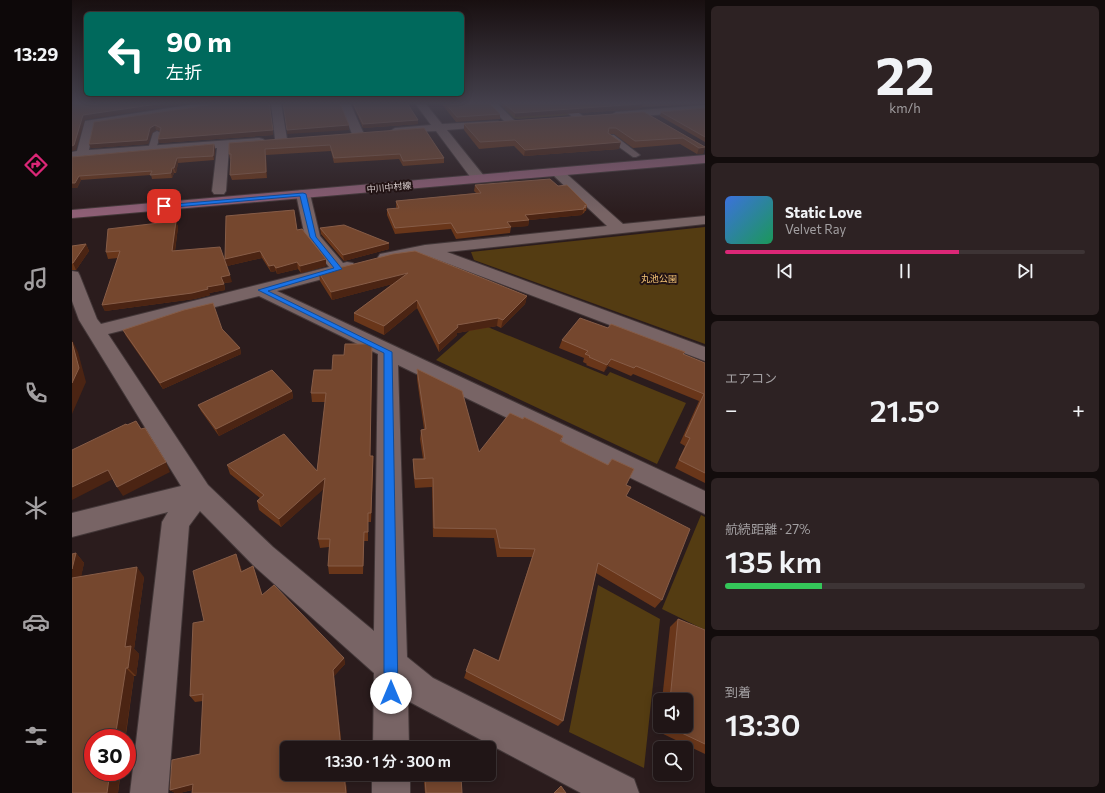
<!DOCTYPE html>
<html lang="ja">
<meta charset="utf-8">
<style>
:root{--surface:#201516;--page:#2d2223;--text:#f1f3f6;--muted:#a29fa1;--line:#3d3435;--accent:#db2777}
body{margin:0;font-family:Commissioner,"Noto Sans JP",sans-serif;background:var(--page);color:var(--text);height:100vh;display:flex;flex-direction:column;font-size:15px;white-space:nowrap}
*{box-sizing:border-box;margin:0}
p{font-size:13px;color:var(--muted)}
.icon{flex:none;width:22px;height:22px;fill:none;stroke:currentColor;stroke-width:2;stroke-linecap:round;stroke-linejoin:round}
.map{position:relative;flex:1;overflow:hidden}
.panel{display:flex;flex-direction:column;gap:6px;padding:6px;background:#120c0c;width:400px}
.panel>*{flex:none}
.guide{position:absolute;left:12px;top:12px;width:380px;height:84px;border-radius:6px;box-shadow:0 2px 10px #0003,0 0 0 1px var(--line);background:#00695c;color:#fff;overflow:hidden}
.buttons{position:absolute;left:581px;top:693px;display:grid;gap:8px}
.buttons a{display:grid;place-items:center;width:40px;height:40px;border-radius:6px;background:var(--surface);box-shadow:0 2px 10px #0003,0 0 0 1px var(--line);font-size:20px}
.speed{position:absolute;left:12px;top:729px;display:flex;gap:8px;font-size:20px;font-weight:700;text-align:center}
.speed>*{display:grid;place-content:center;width:52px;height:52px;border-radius:50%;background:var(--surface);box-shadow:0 2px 10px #0003,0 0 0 1px var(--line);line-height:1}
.speed .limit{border:6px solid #d22;background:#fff;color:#111}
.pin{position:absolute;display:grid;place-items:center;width:34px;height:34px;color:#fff;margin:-17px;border-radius:8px;box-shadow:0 2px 6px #0006}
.me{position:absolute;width:44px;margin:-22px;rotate:0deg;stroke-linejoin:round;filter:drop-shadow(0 0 3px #0008)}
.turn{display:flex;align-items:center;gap:14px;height:84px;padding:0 16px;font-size:18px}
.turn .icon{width:52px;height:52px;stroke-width:2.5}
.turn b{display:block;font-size:28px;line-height:34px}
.big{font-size:30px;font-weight:600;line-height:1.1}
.panel .tile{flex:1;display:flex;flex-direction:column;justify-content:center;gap:6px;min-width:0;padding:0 14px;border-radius:6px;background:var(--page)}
.panel .dial{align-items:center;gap:0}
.dial b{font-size:52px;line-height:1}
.song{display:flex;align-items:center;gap:12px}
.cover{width:48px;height:48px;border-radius:6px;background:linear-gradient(135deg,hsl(220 70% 55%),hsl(150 70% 35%))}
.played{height:4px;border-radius:2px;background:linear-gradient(90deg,var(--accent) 65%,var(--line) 65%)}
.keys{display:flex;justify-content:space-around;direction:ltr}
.heat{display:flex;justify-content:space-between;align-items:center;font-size:22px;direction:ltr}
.charge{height:6px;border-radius:3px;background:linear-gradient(90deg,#34c759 27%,var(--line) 0)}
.trip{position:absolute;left:208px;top:741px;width:216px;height:40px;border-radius:6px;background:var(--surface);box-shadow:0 2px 10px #0003,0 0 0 1px var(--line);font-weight:600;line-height:40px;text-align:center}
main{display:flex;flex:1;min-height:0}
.tabs{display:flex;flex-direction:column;width:72px;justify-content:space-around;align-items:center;background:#0d0809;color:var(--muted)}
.tabs .icon{width:28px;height:28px}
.tabs .current{color:var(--accent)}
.tabs b{font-size:18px;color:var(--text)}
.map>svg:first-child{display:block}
.green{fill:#543c12}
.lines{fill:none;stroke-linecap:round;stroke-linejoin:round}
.lane-casing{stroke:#433738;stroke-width:2}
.street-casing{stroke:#433738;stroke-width:2}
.secondary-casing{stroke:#433738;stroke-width:2}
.lane{fill:#786465;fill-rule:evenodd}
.street{fill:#786465;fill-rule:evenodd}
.secondary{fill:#8e5f75;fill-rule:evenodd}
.wall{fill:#69361a}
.shaded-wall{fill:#4b2413}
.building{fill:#75472e;stroke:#865c47}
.route{fill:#1a73e8;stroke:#114b97}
.labels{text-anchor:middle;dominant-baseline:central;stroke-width:4;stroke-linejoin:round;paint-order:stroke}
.far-street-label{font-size:9px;fill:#ddd2d2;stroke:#221314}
.far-park-label{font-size:9px;fill:#f7c677;stroke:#221314}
</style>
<main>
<nav class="tabs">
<b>13:29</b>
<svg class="icon current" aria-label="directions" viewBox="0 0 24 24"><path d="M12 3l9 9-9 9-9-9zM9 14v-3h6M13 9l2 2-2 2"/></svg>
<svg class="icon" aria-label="music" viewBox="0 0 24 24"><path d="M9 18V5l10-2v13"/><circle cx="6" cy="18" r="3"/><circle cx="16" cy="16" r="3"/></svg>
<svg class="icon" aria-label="phone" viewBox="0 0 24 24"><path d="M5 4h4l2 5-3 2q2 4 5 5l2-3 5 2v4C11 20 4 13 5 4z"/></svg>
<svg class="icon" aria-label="climate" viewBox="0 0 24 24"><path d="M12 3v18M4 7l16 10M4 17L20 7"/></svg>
<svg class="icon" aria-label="car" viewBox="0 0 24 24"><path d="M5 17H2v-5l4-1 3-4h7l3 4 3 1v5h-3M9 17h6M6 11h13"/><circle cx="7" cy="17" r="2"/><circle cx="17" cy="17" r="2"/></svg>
<svg class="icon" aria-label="filters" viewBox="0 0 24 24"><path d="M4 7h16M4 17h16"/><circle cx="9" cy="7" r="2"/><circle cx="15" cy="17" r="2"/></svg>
</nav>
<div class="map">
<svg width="633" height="793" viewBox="0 0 633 793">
<rect width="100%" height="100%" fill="#2b1c1d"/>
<path class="green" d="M423 103H484L500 115 446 119 439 118Z
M633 227V344L402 260 399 252Z
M406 323 535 376 538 372 614 403 585 464 364 360Z
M629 515 633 517V630L590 609Z
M526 585 588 619 572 768 497 732Z"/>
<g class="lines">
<defs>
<path id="lane" d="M85 131 89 133 84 149 83 151H77L76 149 81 133Z
M536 135H542L568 155 564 157H561L536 139Z"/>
<path id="street" d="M130 103H156L151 106 22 125 17 150 187 138 191 139 193 141 191 143 187 144 157 147 154 191 152 194H142L140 191 145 148 0 160V152L5 151 13 121Z
M199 103H209L215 139 213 141H205L203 139Z
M268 103H278L292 134 290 136H282L280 134Z
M343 103H353L370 124 426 121 427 123 426 125 422 126 375 130 412 176 413 179 412 182H402L364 131 319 133 318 131 323 128 359 125Z
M414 103H425L444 122 439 125 435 124Z
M483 103H494L512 117 507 120 503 119Z
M633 105V111L544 118 539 115 544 112Z
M485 168 489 169 551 224 633 216V224L375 252 633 347V361L353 255 314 262 308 260 306 257 308 254 353 245 535 226 481 175 479 172 481 169Z
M231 190 236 191 238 194 248 236 271 263 275 262 281 263 283 267 281 271 205 291 633 491V514L326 365 335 657 361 678 562 779 567 793H509L336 701 337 748H301L302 673 181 565 128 511 117 526 96 793H58L90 522 96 512 0 537V513L109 486 7 320 0 301V271L6 272 8 276 25 319 29 324 257 267 233 237 224 194 226 191ZM187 296 306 354 302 631 201 547 136 485 36 334Z
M300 774H338V793H300Z"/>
<path id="secondary" d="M633 155V163L0 218V210Z"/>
</defs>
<use href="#lane" class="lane-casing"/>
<use href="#street" class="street-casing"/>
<use href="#secondary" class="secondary-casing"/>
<use href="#lane" class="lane"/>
<use href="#street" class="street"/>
<use href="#secondary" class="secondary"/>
</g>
<path class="wall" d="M151 103H198L201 135 87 143 88 131 84 130 80 133 76 144 19 148 17 144Z
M280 103H335L346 124 291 128Z
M369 103H417L428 114V119L384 122Z
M427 103H633V104L570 107 566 109 443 117Z
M633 108V142L588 116 589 112Z
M572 112 633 147 631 154H625L608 144 561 148 542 134H537L547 149 452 156 442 146 407 149 392 130V124Z
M352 128 372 158V163L331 166 327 159 262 163 259 151 194 155 195 178 160 180 158 175 159 159H158L157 154Z
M142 144 143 149 142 160 106 163 104 173H102L100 178 80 179 79 175 9 180 5 188H0V157Z
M403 185 486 186 515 205 514 211H513L512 213 510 214V215L457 220 456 226 439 227 438 233 384 239 379 229 323 234 315 215V209H325L324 207V201L404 193 402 191Z
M104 221 106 227 103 251 160 282 152 283 153 290 137 293 138 295 122 299 33 311 30 305 46 258 36 259 34 252Z
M248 228 317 243V249L272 261 249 234Z
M225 230 254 266 229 273 226 269 205 274 204 271 199 272 190 258 155 266 153 259Z
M14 244 17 251 4 270H0V246Z
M247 273 455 296 453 304 429 328 425 326 385 333V335L367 352 345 308 312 335 282 321V313L320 284 260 300 248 281Z
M150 329 168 348 169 354 91 389 54 336 51 330Z
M490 340 611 354 633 363V483L603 468 613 446 608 443 627 401 561 374 559 376 536 366 532 372 514 365 515 364 511 362 512 358 487 348Z
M300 353 298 456H301V466L299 522H296V541H292L291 574H257L256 566 257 547 248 548 246 539 251 489 209 527 187 510 185 501 188 498 158 474 155 465 245 471 253 402H240L239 393 260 370 272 355Z
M345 369 407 452 451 419 491 436 489 441 554 485V496L590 600 583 608 524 573 491 721 486 726 392 678 402 649 426 661 460 557H425L422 538 361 537 360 487 343 488 341 469V459H351L348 439 349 430 352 429 345 379Z
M220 391 221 398 147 436 129 411 126 405Z
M4 553 12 563 9 576 72 577 62 649 67 654 64 676H62L46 793H0Z
M167 562 170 571 181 566 190 595 272 658 273 664 262 676 270 748H215V774H273L275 793H120V790L108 793H103L98 790 128 754 131 701 123 702 118 696 132 621Z
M606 619 633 630V754L587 732 588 721V726H614V700H590L598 627Z
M353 777 390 793H353L352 783Z"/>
<path class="shaded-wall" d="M92 103H120L13 120 4 150 0 151V146L11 115Z
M197 103 201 135 87 143 86 139Z
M571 103 570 107 566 109 443 117V113Z
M346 120V124L291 128V124Z
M83 125 84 130 80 133 76 144 19 148 17 144 78 128Z
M277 125V130L215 134V130Z
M549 142 547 149 452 156 453 150Z
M142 144 143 149 142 160 141 156Z
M633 147 631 154H625L627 148Z
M193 149 194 155 195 178 194 172Z
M105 158 106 163 104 173 102 168Z
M100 168 102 173 100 178 99 173Z
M7 176 9 180 5 188H0V183Z
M512 209 510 215 457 220 456 226 434 228 435 222 453 215Z
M104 221 106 227 102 257 100 251Z
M317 243V249L272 261 271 255Z
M14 244 17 251 4 270 1 263Z
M188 251 190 258 155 266 153 259Z
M254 259V266L229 273 228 266Z
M225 262 226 269 205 274 204 268Z
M202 265 204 271 199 272 197 266Z
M336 273V280L260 300 259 292Z
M158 275 160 282 151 283 149 277Z
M152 284 153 290 137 293 138 295 122 299 33 311 30 305 135 287Z
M455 296 453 304 429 328 431 320Z
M345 300V308L312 335V326Z
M426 318 425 326 385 333V335L367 352V344L385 325Z
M0 340 6 352 14 382 0 414Z
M300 344V353L298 466V456Z
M168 348 169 354 91 389 88 383Z
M539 359 536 366 532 372 535 365Z
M220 391 221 398 147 436 144 429Z
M301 456V466L299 522V513Z
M94 462 98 472 51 496 45 487Z
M36 470 41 479 0 500V487Z
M253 478 254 487 209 527 207 519Z
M4 553 12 563 7 588 0 581V569Z
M164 554 167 562 172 579 169 572Z
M181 566 184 574 193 603 190 595Z
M65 567 72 577 62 649 67 654 64 676 56 668 53 647Z
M272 658 273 664 262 676 270 748H269L261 670Z
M54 668 62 676 53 738H43Z
M38 772H48L46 793H35Z
M272 774H273L275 793H274Z
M121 784 126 788 108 793H103L98 790Z"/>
<path class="building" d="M0 103H92L11 115 2 145 0 146Z
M150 103H197L201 130 86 139 89 128 83 125 78 128 75 140 17 144 22 122Z
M211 103H268L277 125 215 130Z
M281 103H335L346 120 291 124Z
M373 103H417L428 114 385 117Z
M432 103H570L567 104 443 113Z
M633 108V137L589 112Z
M572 112 633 147 627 148 611 138 563 141 544 128H537L536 133 549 142 453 150 443 140 408 142 392 124Z
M352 128 372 158 331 161 328 154 262 158 258 145 193 149 194 172 158 175 159 154H157V143Z
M142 144 141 156 105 158 102 168H100L99 173 78 175 80 171 7 176 3 183H0V157Z
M478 179 486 186 495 185 515 205 512 206 514 207 511 208 512 209 453 215 457 220 435 222 439 227 385 233 379 223 323 228 315 209 327 208 324 201 409 193 403 185Z
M222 210 225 230 230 229 254 259 228 266 225 262 204 268 202 265 197 266 188 251 153 259 154 216Z
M104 221 100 251 148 247 158 275 149 277 152 284 135 287 136 289 120 293 30 305 48 251 34 252 36 229Z
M272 225 317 243 271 255 248 228Z
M14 244 1 263H0V246Z
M343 251 455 296 431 320 426 318 385 325 386 327 367 344 345 300 312 326 282 313 336 273 259 292 247 273 321 254Z
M141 303 150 329 168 348 88 383 51 330 112 310Z
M508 318 536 328 539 324 613 352 611 354 633 363V473L607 460 618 438 613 436 632 394 564 366 562 368 539 359 535 365 517 357 518 356 513 354 516 351 490 340Z
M0 342 7 368 0 383Z
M273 344H300L298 456H301L299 513H296V532H292L291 566H256L258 539H246L253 478 207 519 185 501 192 495 155 465 212 434 245 471 254 393H239L242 370H260L261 355H272Z
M345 369 390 391 407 452 438 413 451 419 452 417 491 436 488 441 536 465 540 459 562 469 554 485 559 487 554 496 618 529 590 600 526 563 491 721 394 671 402 649 427 661 463 549 428 548 424 529 362 528 361 478 343 479 341 459H353L349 430 354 429Z
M200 370 220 391 144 429 126 405Z
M64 421 69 429 73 428 94 462 45 487 36 470 0 487V450L54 424 55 425Z
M4 553 0 569V554Z
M164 554 169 572 181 566 190 595 202 585 272 658 261 670 269 748H215V774H272L274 793H120L121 784 98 790 100 760 128 754 131 694 118 696 121 623 132 621 121 571Z
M65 567 53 647 59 646 56 668H54L43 738H21V772H38L35 793H0V578Z
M606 619 633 630V744L595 726H614V700H598Z
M353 777H389L390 793H354Z
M489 786 494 793H482Z"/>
<linearGradient id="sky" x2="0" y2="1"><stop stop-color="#180f10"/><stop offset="0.48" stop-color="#44404c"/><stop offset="1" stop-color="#44404c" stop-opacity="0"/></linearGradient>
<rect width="633" height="214" fill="url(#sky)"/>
<path class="route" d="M231 193 234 194 244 237 270 269 196 291 320 352 326 693 324 698 319 700 314 698 312 693V353L186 290 262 268 238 237 228 196 92 208 89 206 92 205Z"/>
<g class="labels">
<g class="far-street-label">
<text transform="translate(317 187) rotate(-5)">中川中村線</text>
</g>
<g class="far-park-label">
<text x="587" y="278">丸池公園</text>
</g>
</g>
</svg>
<div class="buttons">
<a><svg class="icon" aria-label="sound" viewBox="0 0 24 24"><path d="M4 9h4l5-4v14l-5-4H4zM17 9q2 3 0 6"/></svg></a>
<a><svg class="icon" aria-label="search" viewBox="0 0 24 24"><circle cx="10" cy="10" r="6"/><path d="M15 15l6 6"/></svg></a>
</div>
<div class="speed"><div class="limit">30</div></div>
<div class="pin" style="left:92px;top:206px;background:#d93025"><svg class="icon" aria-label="arrive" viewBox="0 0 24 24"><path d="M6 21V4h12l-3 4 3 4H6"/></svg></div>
<svg class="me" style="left:319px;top:693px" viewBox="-20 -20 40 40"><circle r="19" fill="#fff"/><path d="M0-13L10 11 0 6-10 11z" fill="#1a73e8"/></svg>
<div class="trip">13:30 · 1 分 · 300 m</div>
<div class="guide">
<div class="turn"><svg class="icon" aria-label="left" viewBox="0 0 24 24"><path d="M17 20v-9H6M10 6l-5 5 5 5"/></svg><div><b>90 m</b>左折</div></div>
</div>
</div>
<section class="panel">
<div class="tile dial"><b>22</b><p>km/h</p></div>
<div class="tile">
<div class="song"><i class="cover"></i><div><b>Static Love</b><p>Velvet Ray</p></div></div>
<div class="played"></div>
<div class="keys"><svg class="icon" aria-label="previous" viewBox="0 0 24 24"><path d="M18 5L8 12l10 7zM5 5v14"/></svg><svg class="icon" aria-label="pause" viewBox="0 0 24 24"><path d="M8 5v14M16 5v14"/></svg><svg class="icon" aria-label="next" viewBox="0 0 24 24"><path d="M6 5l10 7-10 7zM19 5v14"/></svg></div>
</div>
<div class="tile"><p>エアコン</p>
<div class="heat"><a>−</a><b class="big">21.5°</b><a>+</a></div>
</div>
<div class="tile"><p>航続距離 · 27%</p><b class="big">135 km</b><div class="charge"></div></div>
<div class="tile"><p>到着</p><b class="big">13:30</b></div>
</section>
</main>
